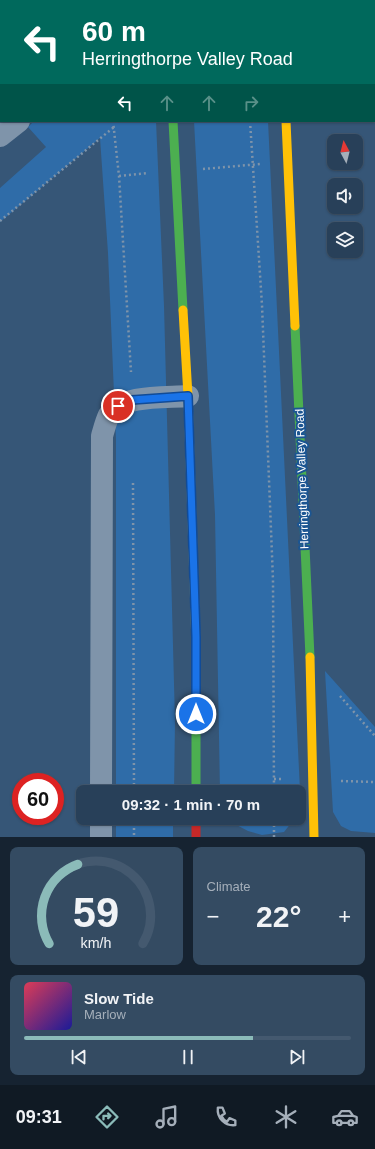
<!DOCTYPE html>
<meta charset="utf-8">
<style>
:root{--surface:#284059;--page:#344b62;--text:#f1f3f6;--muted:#a5afba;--line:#44596f;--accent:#8bbbb9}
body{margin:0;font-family:Arial,sans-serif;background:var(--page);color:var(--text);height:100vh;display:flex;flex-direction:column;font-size:15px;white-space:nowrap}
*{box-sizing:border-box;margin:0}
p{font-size:13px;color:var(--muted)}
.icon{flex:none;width:22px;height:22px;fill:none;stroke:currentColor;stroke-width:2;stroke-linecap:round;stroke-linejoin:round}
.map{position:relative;height:837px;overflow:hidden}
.sheet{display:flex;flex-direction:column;gap:10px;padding:10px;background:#162331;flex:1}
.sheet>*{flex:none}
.hud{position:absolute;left:0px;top:0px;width:375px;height:122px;box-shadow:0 1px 3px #0004,0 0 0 1px var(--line);background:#00695c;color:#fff;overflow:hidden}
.needle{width:26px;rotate:353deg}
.fabs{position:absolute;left:327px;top:134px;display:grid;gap:8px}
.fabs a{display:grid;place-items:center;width:36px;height:36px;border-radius:8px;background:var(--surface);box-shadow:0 1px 3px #0004,0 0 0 1px var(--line);font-size:20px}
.speed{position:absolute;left:12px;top:773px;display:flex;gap:8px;font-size:20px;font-weight:700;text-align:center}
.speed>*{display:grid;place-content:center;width:52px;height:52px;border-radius:50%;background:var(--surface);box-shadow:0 1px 3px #0004,0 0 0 1px var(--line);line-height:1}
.speed .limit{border:6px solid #d22;background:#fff;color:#111}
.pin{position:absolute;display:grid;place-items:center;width:34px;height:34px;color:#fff;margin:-17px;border:2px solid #fff;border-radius:50%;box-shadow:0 1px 4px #0007}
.me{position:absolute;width:44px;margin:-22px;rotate:0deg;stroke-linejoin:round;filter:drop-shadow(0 0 3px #0008)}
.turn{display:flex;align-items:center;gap:14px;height:84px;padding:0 16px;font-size:18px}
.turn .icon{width:52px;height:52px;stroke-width:2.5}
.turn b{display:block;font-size:28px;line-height:34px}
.lanes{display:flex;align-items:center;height:38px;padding:0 16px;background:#0003;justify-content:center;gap:20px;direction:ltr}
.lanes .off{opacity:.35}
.big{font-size:30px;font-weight:800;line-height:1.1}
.sheet .card{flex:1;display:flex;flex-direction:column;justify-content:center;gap:6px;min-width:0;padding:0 14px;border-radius:8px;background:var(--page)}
.sheet .dial{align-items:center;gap:0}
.dial svg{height:104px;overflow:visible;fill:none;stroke:var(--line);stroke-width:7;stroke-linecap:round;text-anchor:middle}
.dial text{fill:var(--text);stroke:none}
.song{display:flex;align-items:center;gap:12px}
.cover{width:48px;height:48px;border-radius:6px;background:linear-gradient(135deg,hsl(350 70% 55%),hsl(240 70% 35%))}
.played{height:4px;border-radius:2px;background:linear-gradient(90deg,var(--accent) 70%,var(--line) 70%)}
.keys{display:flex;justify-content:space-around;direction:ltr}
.heat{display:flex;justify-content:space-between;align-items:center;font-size:22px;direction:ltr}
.sheet .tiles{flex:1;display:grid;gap:10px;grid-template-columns:1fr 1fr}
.card:last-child{grid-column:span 2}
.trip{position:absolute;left:76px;top:785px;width:230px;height:40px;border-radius:8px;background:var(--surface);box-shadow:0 1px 3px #0004,0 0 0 1px var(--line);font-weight:800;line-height:40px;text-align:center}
.dock{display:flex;height:64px;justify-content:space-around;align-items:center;background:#101a24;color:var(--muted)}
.dock .icon{width:28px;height:28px}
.dock .selected{color:var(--accent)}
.dock b{font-size:18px;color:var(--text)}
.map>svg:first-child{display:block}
.green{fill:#2f6ca8}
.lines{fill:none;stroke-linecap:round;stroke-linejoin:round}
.path{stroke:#7f94aa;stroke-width:2.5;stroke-dasharray:2 3;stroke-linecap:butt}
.lane{stroke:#7f94aa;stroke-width:16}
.street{stroke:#7f94aa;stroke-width:22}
.fast{stroke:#4caf50;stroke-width:9}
.slow{stroke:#ffc107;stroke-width:9}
.jam{stroke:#c62828;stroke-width:9}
.route-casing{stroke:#114b97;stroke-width:10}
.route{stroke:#1a73e8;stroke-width:7}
.labels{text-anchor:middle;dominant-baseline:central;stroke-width:4;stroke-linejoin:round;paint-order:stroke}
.street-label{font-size:12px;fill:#fff;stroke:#1b5592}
</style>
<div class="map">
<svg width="375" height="837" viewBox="0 0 375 837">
<rect width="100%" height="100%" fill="#365677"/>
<path class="green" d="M56 0H141V1H54Z
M185 0H260V1H185Z
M34 121H156L164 306 175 721 174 792H116V440L108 253 100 138 0 222V188L46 147 28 127Z
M194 121H268L300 791 299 801V792H220L215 515Z
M325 671 375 727V833L351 831 341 826 333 812Z
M116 818H173V837H116Z
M227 818H295L284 832 262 835 248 831 227 820Z"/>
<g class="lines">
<path class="path" d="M104 0V1
M239 0V1
M54 1 56 0
M0 46 1 45
M113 121 119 176 131 372
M250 121 262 305 273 580 274 792
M203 169 260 164
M119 176 148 173
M0 221 114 127
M133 483 134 792
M340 696 375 736
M274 779H284
M341 781 375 782
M134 818V837
M274 837V818"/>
<path class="lane" d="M0 15 1 16"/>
<path class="street" d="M278 0V1
M0 136 19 121
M101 792 102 436C104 429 106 421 109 415 123 394 166 398 188 396
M101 837V818"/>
<path class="fast" d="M173 121 183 310
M295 326 310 657
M196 645V792"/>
<path class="slow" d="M286 121 295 326
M183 310 188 396 196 645
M310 657 314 837"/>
<path class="jam" d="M165 0V1
M196 818V837"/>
</g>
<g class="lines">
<defs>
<path id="route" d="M118 406 132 400 188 396 196 637V714"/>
</defs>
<use href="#route" class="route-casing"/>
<use href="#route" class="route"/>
</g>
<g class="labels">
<g class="street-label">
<text transform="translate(302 479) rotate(-92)">Herringthorpe Valley Road</text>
</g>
</g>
</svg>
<div class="fabs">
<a><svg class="needle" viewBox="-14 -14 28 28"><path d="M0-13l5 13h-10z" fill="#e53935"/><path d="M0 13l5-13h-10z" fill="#a5afba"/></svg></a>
<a><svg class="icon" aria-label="sound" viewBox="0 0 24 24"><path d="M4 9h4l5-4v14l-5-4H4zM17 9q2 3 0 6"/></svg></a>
<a><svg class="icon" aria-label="layers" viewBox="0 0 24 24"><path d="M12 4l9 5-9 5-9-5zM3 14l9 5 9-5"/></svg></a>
</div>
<div class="speed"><div class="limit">60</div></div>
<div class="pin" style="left:118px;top:406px;background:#d93025"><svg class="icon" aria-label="arrive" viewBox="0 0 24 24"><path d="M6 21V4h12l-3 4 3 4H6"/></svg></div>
<svg class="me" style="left:196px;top:714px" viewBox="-20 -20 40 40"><circle r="17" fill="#1a73e8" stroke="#fff" stroke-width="3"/><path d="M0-11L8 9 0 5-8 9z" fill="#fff"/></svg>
<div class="trip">09:32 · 1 min · 70 m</div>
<div class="hud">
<div class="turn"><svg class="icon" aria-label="left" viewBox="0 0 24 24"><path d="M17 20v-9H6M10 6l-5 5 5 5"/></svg><div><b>60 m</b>Herringthorpe Valley Road</div></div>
<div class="lanes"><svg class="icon" aria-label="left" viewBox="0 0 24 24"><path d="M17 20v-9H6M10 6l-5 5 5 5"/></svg><svg class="icon off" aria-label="ahead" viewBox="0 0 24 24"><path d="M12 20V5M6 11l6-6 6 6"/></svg><svg class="icon off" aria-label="ahead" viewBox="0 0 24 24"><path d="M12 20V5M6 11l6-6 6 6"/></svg><svg class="icon off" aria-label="right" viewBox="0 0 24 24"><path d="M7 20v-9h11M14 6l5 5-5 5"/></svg></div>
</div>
</div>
<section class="sheet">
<div class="tiles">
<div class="card dial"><svg viewBox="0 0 100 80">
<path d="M14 69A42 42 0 1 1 86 69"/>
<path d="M14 69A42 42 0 0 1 36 8" stroke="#8bbbb9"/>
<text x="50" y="56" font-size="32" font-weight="700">59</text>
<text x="50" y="72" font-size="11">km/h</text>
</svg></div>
<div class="card"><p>Climate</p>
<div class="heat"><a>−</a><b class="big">22°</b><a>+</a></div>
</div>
<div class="card">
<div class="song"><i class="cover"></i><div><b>Slow Tide</b><p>Marlow</p></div></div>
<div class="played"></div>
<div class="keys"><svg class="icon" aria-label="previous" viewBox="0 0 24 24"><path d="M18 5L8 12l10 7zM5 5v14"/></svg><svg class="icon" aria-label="pause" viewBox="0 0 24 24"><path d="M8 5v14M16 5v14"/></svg><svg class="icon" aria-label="next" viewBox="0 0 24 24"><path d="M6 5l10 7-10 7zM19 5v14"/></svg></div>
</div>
</div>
</section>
<nav class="dock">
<b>09:31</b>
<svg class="icon selected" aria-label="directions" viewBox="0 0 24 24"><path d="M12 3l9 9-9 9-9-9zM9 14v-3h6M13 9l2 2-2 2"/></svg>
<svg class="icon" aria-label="music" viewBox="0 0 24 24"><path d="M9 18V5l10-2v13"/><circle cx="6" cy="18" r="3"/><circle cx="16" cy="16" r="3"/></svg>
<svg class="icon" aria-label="phone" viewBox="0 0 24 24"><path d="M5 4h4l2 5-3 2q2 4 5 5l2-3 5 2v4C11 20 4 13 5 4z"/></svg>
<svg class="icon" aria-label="climate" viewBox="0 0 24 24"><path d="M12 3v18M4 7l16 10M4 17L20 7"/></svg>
<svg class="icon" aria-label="car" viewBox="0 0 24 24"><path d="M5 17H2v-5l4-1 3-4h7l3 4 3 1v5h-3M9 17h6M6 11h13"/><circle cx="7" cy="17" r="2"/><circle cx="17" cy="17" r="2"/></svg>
</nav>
